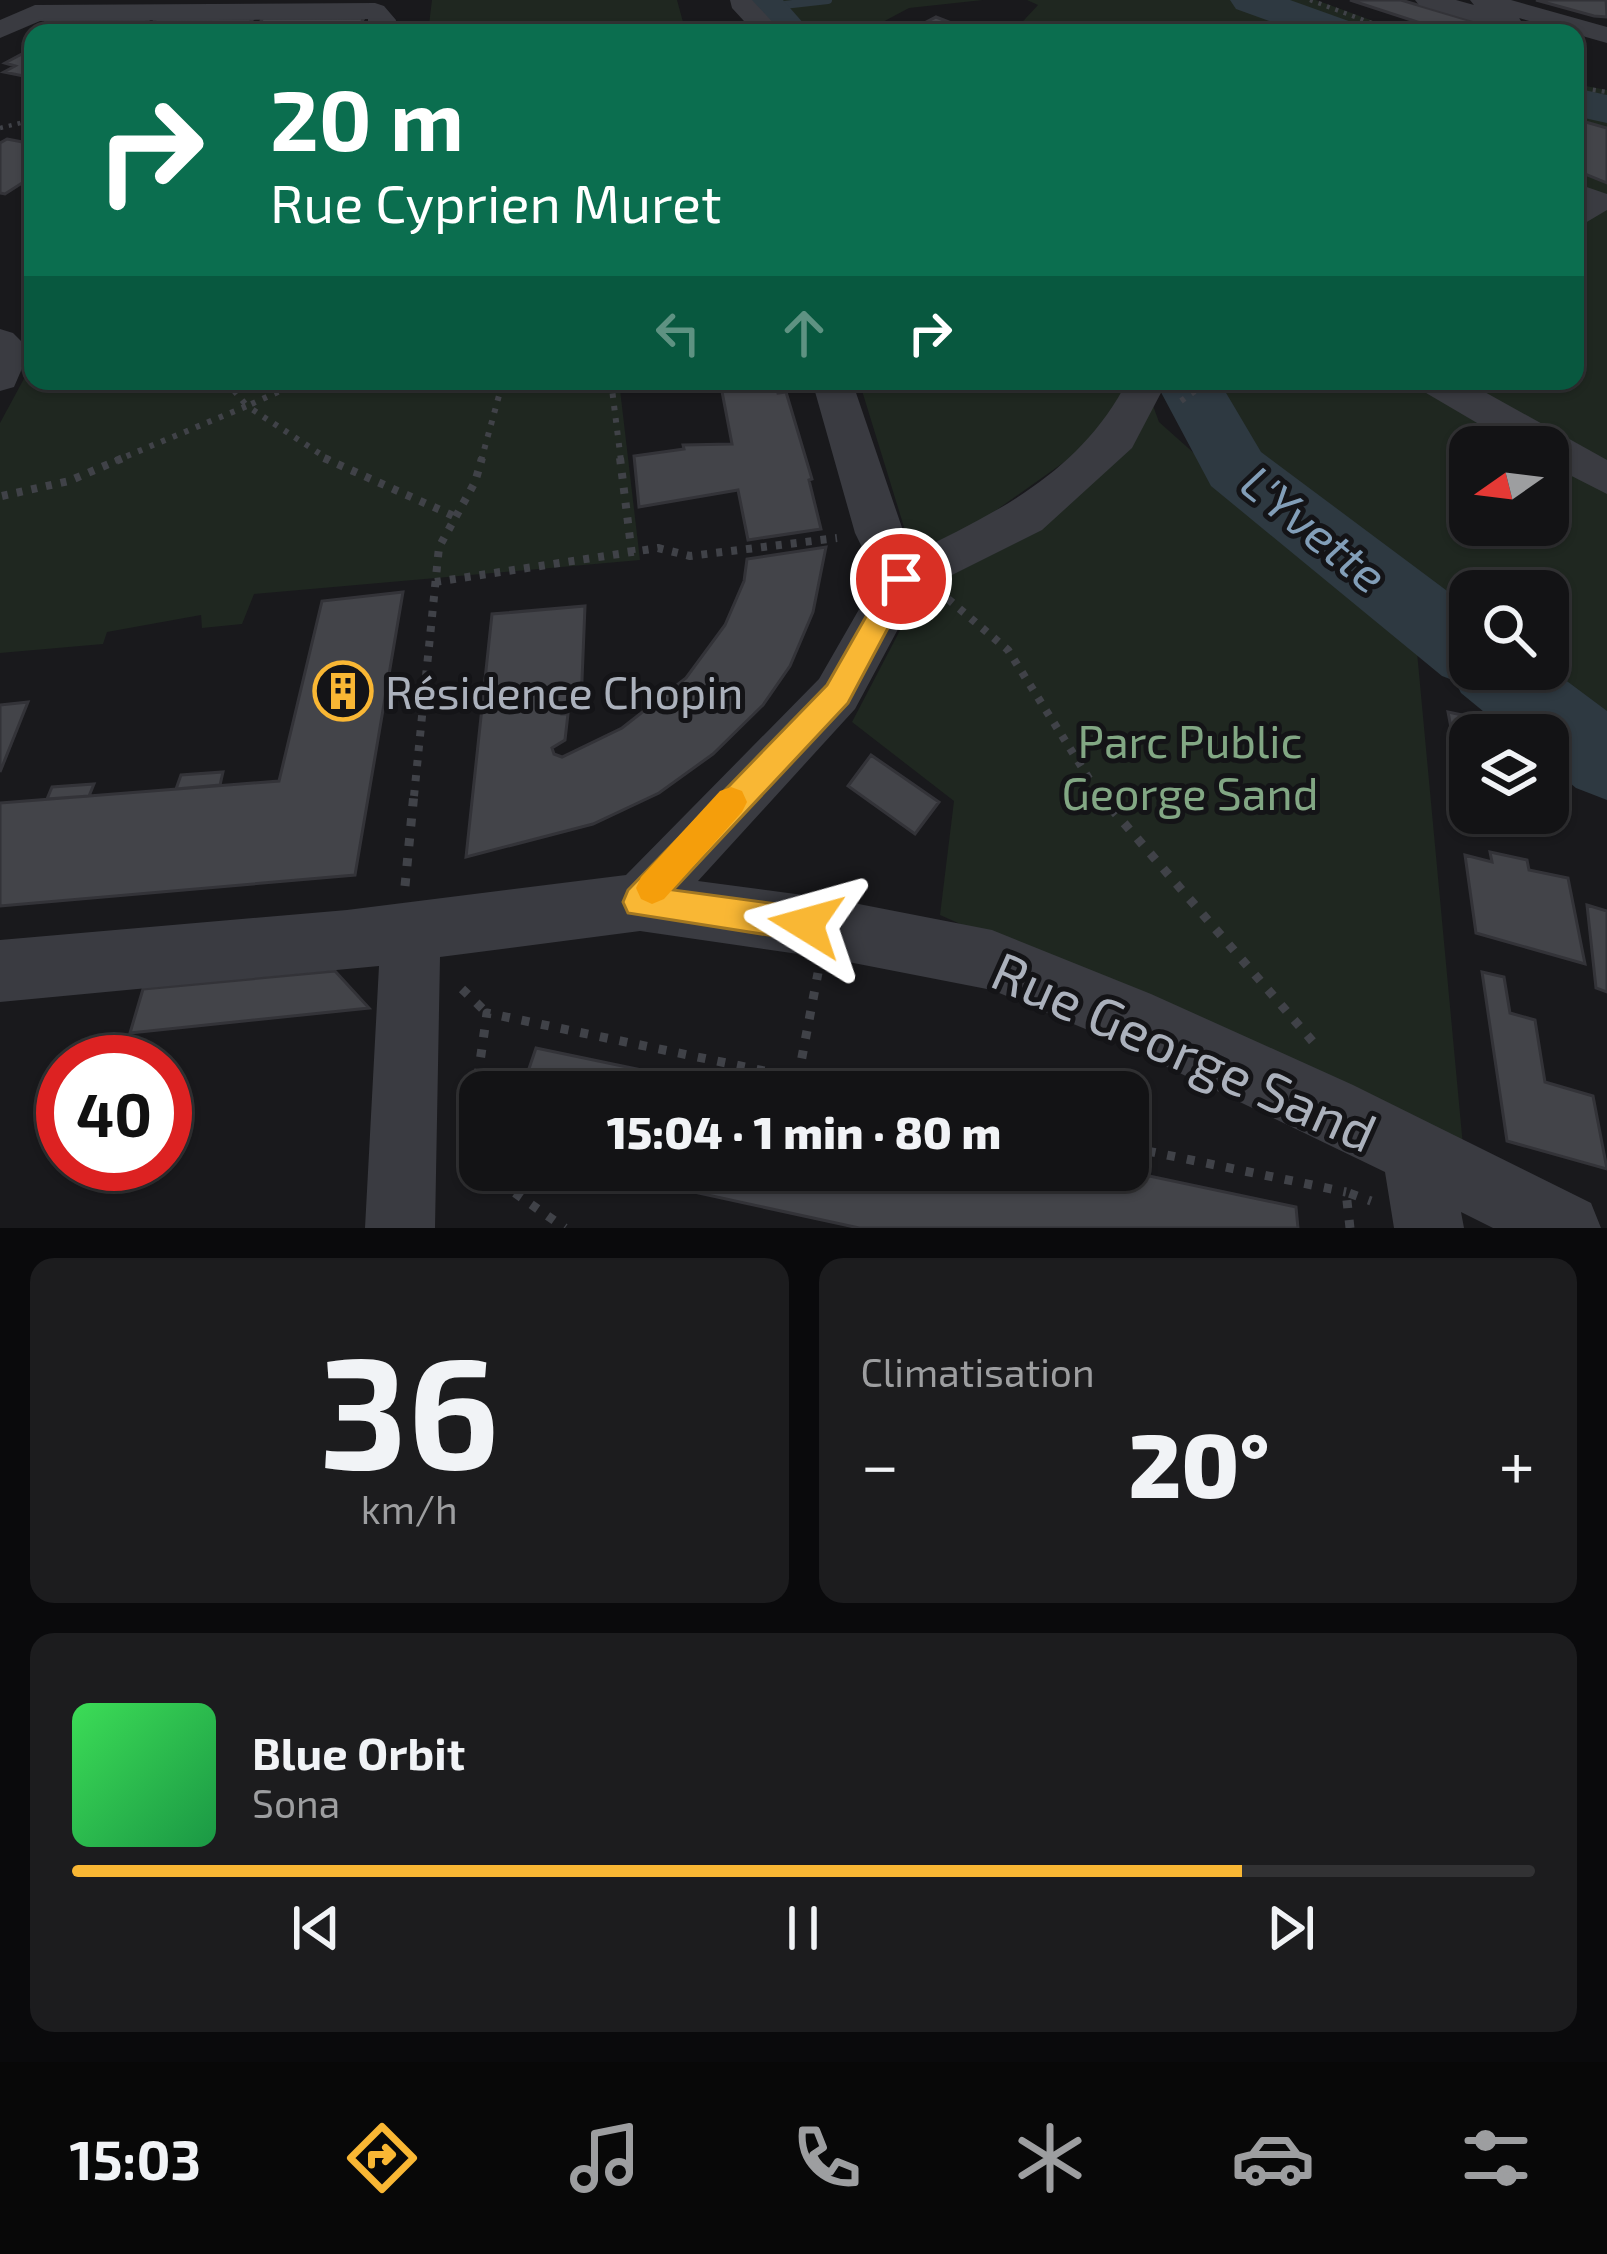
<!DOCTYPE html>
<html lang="fr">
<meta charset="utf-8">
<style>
:root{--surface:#131315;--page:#1c1c1e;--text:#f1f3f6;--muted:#9d9ea0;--line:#323234;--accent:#f9b734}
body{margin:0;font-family:"Exo 2",sans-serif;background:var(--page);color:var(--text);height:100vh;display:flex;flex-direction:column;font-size:45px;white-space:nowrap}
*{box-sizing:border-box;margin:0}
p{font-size:39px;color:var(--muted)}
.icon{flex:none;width:66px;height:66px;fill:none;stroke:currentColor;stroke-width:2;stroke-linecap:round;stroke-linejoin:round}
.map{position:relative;height:1228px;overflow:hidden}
.panel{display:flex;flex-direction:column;gap:30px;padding:30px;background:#0a0a0c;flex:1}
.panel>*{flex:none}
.top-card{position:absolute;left:24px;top:24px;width:1560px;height:366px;border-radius:24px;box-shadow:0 3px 9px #0004,0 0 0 3px var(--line);background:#0b6e4f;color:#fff;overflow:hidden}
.needle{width:78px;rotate:256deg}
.controls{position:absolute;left:1449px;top:426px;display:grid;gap:24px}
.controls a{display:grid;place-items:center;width:120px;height:120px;border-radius:24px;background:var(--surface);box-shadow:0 3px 9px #0004,0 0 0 3px var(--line);font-size:60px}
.speed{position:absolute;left:36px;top:1035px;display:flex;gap:24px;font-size:60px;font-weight:700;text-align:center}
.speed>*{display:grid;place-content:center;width:156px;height:156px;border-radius:50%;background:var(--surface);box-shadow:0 3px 9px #0004,0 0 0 3px var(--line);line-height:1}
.speed .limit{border:18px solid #d22;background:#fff;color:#111}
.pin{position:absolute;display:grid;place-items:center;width:102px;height:102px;color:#fff;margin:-51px;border:6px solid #fff;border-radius:50%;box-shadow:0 3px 12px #0007}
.me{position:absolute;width:132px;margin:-66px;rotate:278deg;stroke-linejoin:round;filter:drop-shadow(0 0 9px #0008)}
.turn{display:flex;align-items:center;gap:42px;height:252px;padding:0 48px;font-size:54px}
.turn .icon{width:156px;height:156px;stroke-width:2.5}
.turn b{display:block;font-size:84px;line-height:102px}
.lanes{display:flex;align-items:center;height:114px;padding:0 48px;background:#0003;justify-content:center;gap:60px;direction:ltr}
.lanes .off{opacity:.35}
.big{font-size:90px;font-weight:800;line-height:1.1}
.panel .widget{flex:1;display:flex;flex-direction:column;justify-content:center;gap:18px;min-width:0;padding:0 42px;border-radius:24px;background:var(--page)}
.panel .dial{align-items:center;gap:0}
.dial b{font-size:156px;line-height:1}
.song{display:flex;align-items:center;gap:36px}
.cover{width:144px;height:144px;border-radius:18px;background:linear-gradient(135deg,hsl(130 70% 55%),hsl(140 70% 35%))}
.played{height:12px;border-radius:6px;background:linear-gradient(90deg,var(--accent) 80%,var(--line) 80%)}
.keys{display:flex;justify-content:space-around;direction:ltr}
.heat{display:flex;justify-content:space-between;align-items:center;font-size:66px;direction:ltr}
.panel .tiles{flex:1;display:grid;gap:30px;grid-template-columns:1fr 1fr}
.widget:last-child{grid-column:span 2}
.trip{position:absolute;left:459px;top:1071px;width:690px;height:120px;border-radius:24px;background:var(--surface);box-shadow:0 3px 9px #0004,0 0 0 3px var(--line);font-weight:800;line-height:120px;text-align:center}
.tabs{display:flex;height:192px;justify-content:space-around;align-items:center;background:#080808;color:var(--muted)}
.tabs .icon{width:84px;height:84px}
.tabs .current{color:var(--accent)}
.tabs b{font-size:54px;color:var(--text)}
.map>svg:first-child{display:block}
.green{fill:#1f2720;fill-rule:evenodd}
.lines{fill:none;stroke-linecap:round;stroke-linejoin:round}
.stream{stroke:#2e3941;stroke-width:8}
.river{fill:#2e3941;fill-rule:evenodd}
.building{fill:#434449;stroke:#333338;stroke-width:3}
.path-far3{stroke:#404248;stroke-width:4.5;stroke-dasharray:3 6;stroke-linecap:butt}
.path-far2{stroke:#404248;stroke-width:6;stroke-dasharray:4.5 8;stroke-linecap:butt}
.path-far1{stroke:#404248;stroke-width:8;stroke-dasharray:6 9;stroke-linecap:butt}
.path{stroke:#404248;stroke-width:9;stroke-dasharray:8 12;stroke-linecap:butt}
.minor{fill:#3a3b41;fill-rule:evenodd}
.route{fill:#f9b734;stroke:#a27722;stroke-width:3}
.slow{fill:#f59e0b}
.labels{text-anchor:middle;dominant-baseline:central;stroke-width:10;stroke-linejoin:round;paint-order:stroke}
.poi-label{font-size:45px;fill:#abb1bc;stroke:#141417;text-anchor:start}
.park-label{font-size:45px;fill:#82a784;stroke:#141417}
.water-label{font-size:48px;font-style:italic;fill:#829eb8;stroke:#141417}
.near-street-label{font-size:54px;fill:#abb1bc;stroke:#141417}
</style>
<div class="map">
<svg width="1607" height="1228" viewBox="0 0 1607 1228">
<rect width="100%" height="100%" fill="#19191c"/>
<path class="green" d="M432 0H677L686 33H428Z
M778 0H983L909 8 862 33H816L796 21Z
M1027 0H1316L1406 33H1012L1038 5Z
M1575 84 1607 90V761L1490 669H1548V591H1470V653L1236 469 1187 381H1575ZM1470 447H1548V525H1470Z
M33 362V381H619L640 560 254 594 242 624 202 628 201 615 107 632 103 644 0 653V423Z
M859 381H1144L1159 422 1417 652 1463 1146 940 915 954 801 852 722 919 594 1046 516 1108 431 933 555 912 553Z"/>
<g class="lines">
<path class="stream" d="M766 7 828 0"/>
<path class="river" d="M739 0H783L812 33H767Z
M1230 0H1290L1357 24 1364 33H1302L1236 9Z
M1575 88 1607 95V123L1575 116Z
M1155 381H1219L1261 452 1470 608V669L1548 667 1607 711V800L1576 788 1548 765V735H1512L1461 693 1455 681 1442 676 1211 486Z"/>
</g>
<path class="building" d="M1350 0H1401L1512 33H1451Z
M1536 0H1606L1607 17 1594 16Z
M936 17 977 33H930L917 27Z
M263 18H364L359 26 257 27Z
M149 19 141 28H39L48 20Z
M156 19H253L246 27H149Z
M33 48V78L4 72 15 66 5 63Z
M1575 119 1607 128V183L1575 170Z
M7 139 33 144V176L5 194 0 193V143Z
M720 381H775L778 393 786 392 812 479 809 480 821 529 748 540 738 490 639 507 634 456 684 449 683 445 732 444Z
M826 547 813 612 790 666 763 705 713 754 659 793 593 824 466 857 492 614 585 606 581 705 563 706 562 714H568L565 740 552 748 554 754 562 757 622 728 686 678 725 625 744 581 747 559Z
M403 592 355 875 0 906V803L279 781 322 601Z
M28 702 0 772V705Z
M1448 712 1472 717 1475 735H1470V778L1460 775Z
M871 755 939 802 915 834 848 786Z
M223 772 220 785 176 789 181 775Z
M94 784 89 796 47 799 52 787Z
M1490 852 1527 860 1529 870 1568 878 1585 964 1476 933 1465 855 1492 862Z
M1587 905 1607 911V992L1596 988Z
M335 971 369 1008 130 1033 143 989Z
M1482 972 1504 977 1510 1013 1535 1020 1545 1082 1593 1096 1607 1169 1507 1141Z
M536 1048 747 1092H521Z
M593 1170H1121L1296 1207 1298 1228H859Z"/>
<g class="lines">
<path class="path-far3" d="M1310 0 1398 33
M1575 87 1607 92
M0 128 33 120"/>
<path class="path-far2" d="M226 381 247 406 302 381
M611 381 621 461
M1181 401 1209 381
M115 461 247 406 331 461
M481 461 503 381"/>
<path class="path-far1" d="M324 458 456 517
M620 458 632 555
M2 496 69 481 123 458
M435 582 658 548 690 556 837 538
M948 599 1008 650 1100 796
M414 796 439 547 475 482 482 458"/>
<path class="path" d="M1098 793 1314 1043
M405 886 414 793
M462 989 487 1013
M798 1078 818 973
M1128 1147 1346 1192
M480 1169 466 1159 487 1013 865 1092
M482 1170 565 1228
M1350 1228 1346 1192 1371 1201"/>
<path class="minor" d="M730 0H752L783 33H755L732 8Z
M1415 0H1456L1474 5 1470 0H1511L1607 27V43L1480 7 1519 18 1523 24 1519 30 1510 32 1419 5Z
M375 3 384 6 396 20 394 33H368V19L40 21 0 38V20L35 5Z
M1575 183 1607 194V210L1575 229Z
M0 329 13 333 30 350 14 387 0 391Z
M812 381H852L911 554C996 513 1076 474 1123 389L1121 381H1161L1163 389 1132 448 1042 530 918 592 855 709 698 881 833 899 992 930 1151 994 1353 1085 1591 1203 1601 1228H1493L1461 1212 1464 1228H1394L1385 1172 1107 1038 992 990 833 959 640 931 440 957 435 1228H365L379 966 0 1002V940L347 910 626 875 819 679 877 578 855 533Z
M1415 381H1465L1607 460V494L1548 464V447H1518L1421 390Z"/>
</g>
<path class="route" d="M901 568 914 579 848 703 673 890 806 908 818 912 823 924 818 936 806 941 628 913 623 902 628 890 827 685 892 571Z"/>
<path class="slow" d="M731 787 742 791 747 802 742 812 664 899 652 904 641 899 636 888 641 877 720 791Z"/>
<defs>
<symbol id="building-ring" viewBox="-11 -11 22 22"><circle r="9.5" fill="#141417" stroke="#f9b734" stroke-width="1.5"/><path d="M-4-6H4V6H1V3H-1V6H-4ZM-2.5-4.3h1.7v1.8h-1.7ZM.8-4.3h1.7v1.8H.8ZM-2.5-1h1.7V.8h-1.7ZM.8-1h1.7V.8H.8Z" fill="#f9b734"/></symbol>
</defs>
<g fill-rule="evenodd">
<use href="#building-ring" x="310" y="658" width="66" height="66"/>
</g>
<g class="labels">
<g class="poi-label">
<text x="385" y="691">Résidence Chopin</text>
</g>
<g class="park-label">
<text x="1190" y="740">Parc Public<tspan x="1190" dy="52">George Sand</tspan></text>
</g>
<g class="water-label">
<text transform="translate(1315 528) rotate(39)">L'Yvette</text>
</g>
<g class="near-street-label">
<text transform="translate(1185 1050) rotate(24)">Rue George Sand</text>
</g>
</g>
</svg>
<div class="controls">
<a><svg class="needle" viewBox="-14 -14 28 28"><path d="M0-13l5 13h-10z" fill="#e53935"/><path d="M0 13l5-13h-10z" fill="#9d9ea0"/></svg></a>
<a><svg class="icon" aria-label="search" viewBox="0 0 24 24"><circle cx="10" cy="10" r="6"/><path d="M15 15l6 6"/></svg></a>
<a><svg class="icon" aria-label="layers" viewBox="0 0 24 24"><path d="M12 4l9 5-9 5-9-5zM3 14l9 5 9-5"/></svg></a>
</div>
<div class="speed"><div class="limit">40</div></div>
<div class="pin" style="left:901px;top:579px;background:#d93025"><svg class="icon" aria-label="arrive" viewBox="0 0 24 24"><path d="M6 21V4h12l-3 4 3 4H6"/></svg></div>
<svg class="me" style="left:806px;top:924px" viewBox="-20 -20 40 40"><path d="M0-17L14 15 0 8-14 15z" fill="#f9b734" stroke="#fff" stroke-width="4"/></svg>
<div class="trip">15:04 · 1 min · 80 m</div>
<div class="top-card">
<div class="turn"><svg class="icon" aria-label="right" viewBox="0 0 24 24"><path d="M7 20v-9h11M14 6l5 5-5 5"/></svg><div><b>20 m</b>Rue Cyprien Muret</div></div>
<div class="lanes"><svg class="icon off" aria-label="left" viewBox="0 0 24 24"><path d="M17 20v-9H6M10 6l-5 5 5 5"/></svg><svg class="icon off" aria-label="ahead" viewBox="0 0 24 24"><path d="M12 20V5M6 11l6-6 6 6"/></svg><svg class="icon" aria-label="right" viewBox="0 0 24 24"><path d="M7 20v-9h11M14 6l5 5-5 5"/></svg></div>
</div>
</div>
<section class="panel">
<div class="tiles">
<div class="widget dial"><b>36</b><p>km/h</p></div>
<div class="widget"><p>Climatisation</p>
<div class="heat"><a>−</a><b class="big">20°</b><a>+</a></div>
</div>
<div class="widget">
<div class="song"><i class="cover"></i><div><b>Blue Orbit</b><p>Sona</p></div></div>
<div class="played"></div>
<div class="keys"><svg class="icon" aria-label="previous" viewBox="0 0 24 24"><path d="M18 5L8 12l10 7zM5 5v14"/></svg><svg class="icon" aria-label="pause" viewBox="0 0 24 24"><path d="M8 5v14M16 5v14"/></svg><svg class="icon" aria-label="next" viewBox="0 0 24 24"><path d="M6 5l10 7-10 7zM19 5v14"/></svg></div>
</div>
</div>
</section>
<nav class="tabs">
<b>15:03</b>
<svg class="icon current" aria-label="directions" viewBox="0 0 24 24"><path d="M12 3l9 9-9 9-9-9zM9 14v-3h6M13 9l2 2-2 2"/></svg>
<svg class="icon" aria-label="music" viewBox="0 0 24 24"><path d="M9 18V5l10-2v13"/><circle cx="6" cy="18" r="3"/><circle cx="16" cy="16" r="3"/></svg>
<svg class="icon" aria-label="phone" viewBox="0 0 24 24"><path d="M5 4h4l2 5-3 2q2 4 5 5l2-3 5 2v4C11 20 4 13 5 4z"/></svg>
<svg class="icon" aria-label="climate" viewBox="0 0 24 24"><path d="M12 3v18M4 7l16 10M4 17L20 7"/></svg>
<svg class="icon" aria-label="car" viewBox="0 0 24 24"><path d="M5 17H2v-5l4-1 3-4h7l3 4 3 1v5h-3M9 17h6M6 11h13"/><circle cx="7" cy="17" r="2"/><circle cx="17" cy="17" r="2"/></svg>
<svg class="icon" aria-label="filters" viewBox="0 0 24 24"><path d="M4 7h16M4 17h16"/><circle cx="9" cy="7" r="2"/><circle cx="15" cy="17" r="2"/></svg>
</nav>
